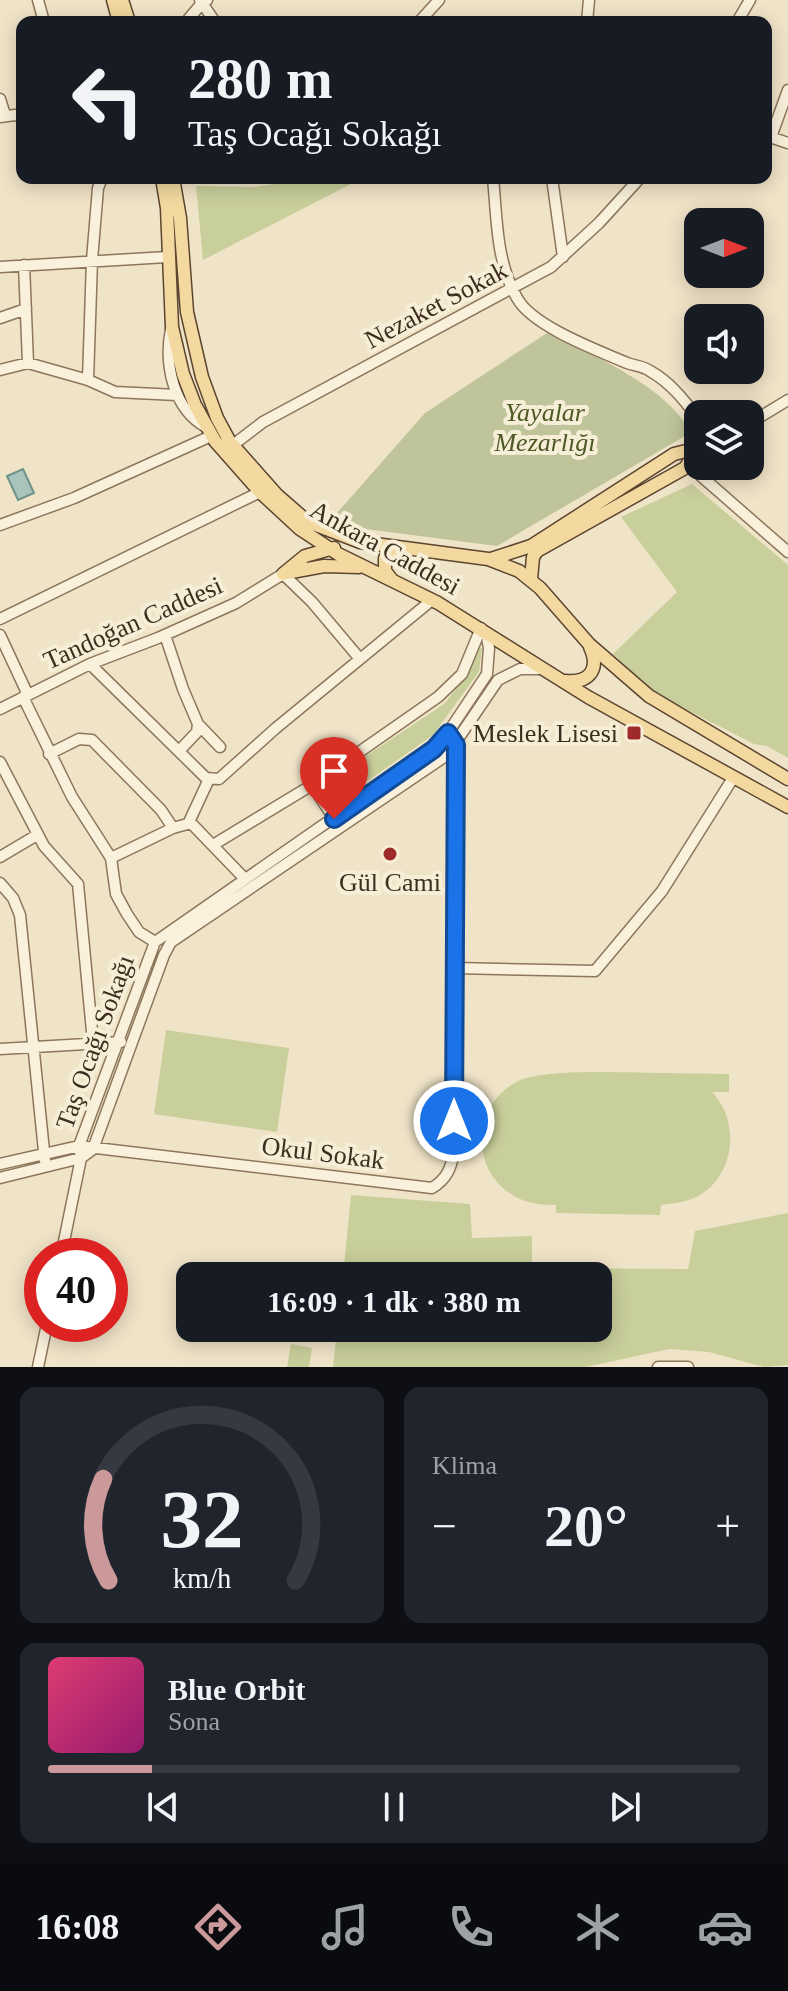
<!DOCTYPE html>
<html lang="tr">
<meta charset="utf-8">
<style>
:root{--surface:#171b24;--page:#20242c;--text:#f1f3f6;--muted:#9ea1a6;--line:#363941;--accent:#cc999b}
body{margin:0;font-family:"Times New Roman",serif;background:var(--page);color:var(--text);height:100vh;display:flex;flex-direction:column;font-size:30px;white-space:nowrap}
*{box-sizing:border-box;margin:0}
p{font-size:26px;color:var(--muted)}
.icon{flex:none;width:44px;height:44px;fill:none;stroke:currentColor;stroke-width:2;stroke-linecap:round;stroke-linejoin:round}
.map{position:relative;height:1367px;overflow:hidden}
.drawer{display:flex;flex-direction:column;gap:20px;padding:20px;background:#0d0f14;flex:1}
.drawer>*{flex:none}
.top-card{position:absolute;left:16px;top:16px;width:756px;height:168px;border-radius:16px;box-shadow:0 4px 20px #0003;background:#171b24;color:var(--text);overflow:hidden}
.needle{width:52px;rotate:90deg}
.buttons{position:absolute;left:684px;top:208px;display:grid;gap:16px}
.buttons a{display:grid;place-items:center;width:80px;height:80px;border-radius:16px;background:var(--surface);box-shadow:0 4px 20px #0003;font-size:40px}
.speed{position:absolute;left:24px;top:1238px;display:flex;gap:16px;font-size:40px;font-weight:700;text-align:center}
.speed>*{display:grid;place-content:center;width:104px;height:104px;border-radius:50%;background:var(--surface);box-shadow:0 4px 20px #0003;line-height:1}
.speed .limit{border:12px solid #d22;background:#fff;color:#111}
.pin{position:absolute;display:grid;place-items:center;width:68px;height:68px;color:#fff;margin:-82px -34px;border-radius:50% 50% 50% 0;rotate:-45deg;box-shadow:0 0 8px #0007}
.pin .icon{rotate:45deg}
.me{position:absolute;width:88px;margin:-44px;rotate:0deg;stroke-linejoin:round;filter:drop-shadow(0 0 6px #0008)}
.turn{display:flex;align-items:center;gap:28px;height:168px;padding:0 40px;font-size:36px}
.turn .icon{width:104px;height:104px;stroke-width:2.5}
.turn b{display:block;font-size:56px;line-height:68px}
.big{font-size:60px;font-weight:700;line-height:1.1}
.drawer .card{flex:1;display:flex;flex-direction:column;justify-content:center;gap:12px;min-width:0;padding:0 28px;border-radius:16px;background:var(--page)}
.drawer .dial{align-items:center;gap:0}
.dial svg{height:208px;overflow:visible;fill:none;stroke:var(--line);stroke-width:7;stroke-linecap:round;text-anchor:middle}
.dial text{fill:var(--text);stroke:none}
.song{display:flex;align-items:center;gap:24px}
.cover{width:96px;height:96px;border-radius:12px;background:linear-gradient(135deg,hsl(340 70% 55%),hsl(320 70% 35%))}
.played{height:8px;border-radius:4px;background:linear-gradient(90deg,var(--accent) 15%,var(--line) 15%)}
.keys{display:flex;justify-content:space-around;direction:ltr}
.heat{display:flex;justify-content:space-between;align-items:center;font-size:44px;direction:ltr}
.drawer .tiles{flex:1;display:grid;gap:20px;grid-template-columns:1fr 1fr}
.card:last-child{grid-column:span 2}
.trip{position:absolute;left:176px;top:1262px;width:436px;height:80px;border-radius:16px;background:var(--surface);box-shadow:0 4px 20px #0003;font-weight:700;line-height:80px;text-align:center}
.tab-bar{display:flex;height:128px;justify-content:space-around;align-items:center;background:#090b0e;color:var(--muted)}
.tab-bar .icon{width:56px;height:56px}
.tab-bar .current{color:var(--accent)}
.tab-bar b{font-size:36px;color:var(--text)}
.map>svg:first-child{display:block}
.green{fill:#c9cf9b}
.cemetery{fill:#bfc49a}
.water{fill:#a9c4bc;stroke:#6f938a;stroke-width:2}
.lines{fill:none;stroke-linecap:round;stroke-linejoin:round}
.minor-casing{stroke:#8d765c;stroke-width:13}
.major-casing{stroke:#5b4430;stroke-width:15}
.minor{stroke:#faf1dc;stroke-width:10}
.major{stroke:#f3d9a0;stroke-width:12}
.route-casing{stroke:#114b97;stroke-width:20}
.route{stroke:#1a73e8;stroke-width:14}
.poi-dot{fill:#9e2a2b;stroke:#f7eed8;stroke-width:3}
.labels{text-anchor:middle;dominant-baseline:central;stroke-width:8;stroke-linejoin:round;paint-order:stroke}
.street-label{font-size:26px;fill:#3d2e20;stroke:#f7eed8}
.park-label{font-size:26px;font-style:italic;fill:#4d5a26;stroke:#f7eed8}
.poi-label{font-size:26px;fill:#3d2e20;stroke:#f7eed8;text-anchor:end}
</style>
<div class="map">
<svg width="788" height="1367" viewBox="0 0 788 1367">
<rect width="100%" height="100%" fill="#f0e4c8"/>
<path class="green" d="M314 178H372L353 183 203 260 196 186 255 187Z
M692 484 788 565V758L767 746 754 744 656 694 613 654 677 592 621 517Z
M482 648 479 672 433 735 342 799H330L324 790 327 782 444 704 465 678 478 649Z
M166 1030 289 1048 277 1132 154 1114Z
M666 1073 729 1074V1092H712C739 1120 736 1170 703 1193 690 1202 676 1203 661 1205L660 1215 556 1213V1205C544 1205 531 1204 520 1199 469 1176 470 1105 518 1081 544 1068 634 1073 666 1073Z
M351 1195 470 1204 472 1238 532 1236V1268L688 1269 695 1231 788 1213V1365L764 1367 709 1352 669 1349 586 1367H333L337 1328H598V1276H343Z
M291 1344 312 1348 309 1367H287Z"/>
<path class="cemetery" d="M547 333C589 353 672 389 690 433L497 546 358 528 330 521 425 413Z"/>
<path class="water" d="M23 469 34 493 18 500 7 476Z"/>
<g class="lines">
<defs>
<path id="minor" d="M38 0 44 22
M200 0 215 22
M186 22 202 3 207 0
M419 22 439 0
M587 22 589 0
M737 22 750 0
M0 99 5 115
M0 117 15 115 22 117
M767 136 788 143
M771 137 788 90
M493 178C497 218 496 262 517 298 532 326 597 350 627 363 635 366 643 366 650 371 670 382 684 400 698 418
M552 178 563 257
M24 265 28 363 88 380 115 392 177 395
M0 267 167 257
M0 318 26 309
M171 329C164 364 173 409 206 427
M0 370 28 363
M88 380 92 260 98 188 102 178
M750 423 788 400
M233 445 263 422 551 267 599 223 640 178
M698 453 697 467 701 476 788 552
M0 525 74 498 211 436
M0 619 260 492
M0 635 28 695
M165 635 183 689 198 724 197 732 179 751
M90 664 206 778 219 779 276 728 432 600
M23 697 72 797 111 858 116 894 127 914 139 932 155 942
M0 709 90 664 158 638 236 603 283 574 312 602 360 659
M198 724 220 747
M49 754 79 739 92 740 161 810 173 828
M0 762 44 846 78 884 93 1042
M312 785 337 823
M189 822 209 779
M213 845 312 785 438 697 462 674 481 628
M0 857 37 835
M111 858 173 828 191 823 245 879
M0 883 13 898 20 915 45 1161
M455 968 595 971 662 891 733 778
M0 1049 121 1042
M0 1164 79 1146 432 1188C447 1179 451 1168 454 1152L456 745 448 733
M0 1178 81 1158 93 1149 164 955 171 942 447 755 498 680 520 669H541
M61 1256 81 1158 79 1146 155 942 441 743 487 674 489 648 487 637 482 630
M38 1367 47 1324
M658 1367H688"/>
<path id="major" d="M113 0 119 22
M122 0 129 22
M162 178 167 208 172 327 183 374 195 405 215 441 260 492 300 529 338 554 438 603 588 697 788 807
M173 178 180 218 187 312 202 377 217 418 230 442 277 495 308 522 360 542 488 559 519 571 540 588 589 644 649 696 788 779
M491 559 531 546 674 454 698 448
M286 573 324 566 359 567
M283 574 305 556 334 548
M531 579 533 557 537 551 685 468 698 449
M392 580 385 571V558L391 552 402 549
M566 681C590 683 600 669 590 647"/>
</defs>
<use href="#minor" class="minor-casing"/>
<use href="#major" class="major-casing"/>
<use href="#minor" class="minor"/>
<use href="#major" class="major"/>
</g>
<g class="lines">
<defs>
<path id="route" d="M334 819 434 749 448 733 456 745 454 1121"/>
</defs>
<use href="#route" class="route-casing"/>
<use href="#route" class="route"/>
</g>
<g class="poi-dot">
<rect x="626" y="725" width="16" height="16" rx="4"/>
<circle cx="390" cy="854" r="8"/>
</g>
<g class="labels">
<g class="street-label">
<text transform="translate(436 305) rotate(-28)">Nezaket Sokak</text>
<text transform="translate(385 548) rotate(29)">Ankara Caddesi</text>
<text transform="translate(133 623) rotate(-24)">Tandoğan Caddesi</text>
<text transform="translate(95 1042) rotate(-70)">Taş Ocağı Sokağı</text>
<text transform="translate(323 1153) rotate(7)">Okul Sokak</text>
</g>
<g class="park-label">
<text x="545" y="412">Yayalar<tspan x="545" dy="30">Mezarlığı</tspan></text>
</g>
<g class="poi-label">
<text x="618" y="733">Meslek Lisesi</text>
<text x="390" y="882" text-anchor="middle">Gül Cami</text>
</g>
</g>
</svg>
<div class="buttons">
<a><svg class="needle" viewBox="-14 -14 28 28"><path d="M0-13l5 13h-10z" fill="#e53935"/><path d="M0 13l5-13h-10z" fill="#9ea1a6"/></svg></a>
<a><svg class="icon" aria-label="sound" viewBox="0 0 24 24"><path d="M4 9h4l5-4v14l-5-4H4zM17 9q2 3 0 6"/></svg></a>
<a><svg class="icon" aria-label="layers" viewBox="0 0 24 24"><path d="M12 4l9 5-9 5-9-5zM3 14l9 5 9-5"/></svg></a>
</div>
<div class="speed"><div class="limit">40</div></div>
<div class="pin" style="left:334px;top:819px;background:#d93025"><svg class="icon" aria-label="arrive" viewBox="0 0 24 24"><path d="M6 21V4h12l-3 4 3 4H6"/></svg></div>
<svg class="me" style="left:454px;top:1121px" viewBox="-20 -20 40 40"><circle r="17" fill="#1a73e8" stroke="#fff" stroke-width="3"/><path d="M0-11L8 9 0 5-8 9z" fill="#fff"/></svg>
<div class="trip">16:09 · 1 dk · 380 m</div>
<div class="top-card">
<div class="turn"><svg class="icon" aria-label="left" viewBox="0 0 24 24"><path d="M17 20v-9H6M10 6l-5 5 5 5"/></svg><div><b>280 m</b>Taş Ocağı Sokağı</div></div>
</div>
</div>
<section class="drawer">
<div class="tiles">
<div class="card dial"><svg viewBox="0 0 100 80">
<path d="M14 69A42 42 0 1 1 86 69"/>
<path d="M14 69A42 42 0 0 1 12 30" stroke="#cc999b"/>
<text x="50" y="56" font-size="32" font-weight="700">32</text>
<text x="50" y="72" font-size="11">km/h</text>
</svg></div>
<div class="card"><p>Klima</p>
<div class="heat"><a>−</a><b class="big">20°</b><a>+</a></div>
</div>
<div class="card">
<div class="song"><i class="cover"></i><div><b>Blue Orbit</b><p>Sona</p></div></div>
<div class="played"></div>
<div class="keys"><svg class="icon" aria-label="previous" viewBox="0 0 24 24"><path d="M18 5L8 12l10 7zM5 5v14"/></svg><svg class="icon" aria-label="pause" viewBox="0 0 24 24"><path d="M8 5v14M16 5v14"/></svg><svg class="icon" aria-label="next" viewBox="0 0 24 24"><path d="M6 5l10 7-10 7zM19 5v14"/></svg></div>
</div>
</div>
</section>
<nav class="tab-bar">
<b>16:08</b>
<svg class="icon current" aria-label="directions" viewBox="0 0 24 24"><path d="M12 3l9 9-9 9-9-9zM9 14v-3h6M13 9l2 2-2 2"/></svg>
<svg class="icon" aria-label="music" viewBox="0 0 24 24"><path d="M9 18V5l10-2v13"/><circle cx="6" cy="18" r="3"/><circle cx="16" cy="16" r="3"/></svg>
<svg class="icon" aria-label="phone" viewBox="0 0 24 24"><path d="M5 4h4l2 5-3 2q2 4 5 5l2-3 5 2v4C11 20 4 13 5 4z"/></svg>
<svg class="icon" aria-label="climate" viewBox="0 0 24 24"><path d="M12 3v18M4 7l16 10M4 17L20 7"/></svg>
<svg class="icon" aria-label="car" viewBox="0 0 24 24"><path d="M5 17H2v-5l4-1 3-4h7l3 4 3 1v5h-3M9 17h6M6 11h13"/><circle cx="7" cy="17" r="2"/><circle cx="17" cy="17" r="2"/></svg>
</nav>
